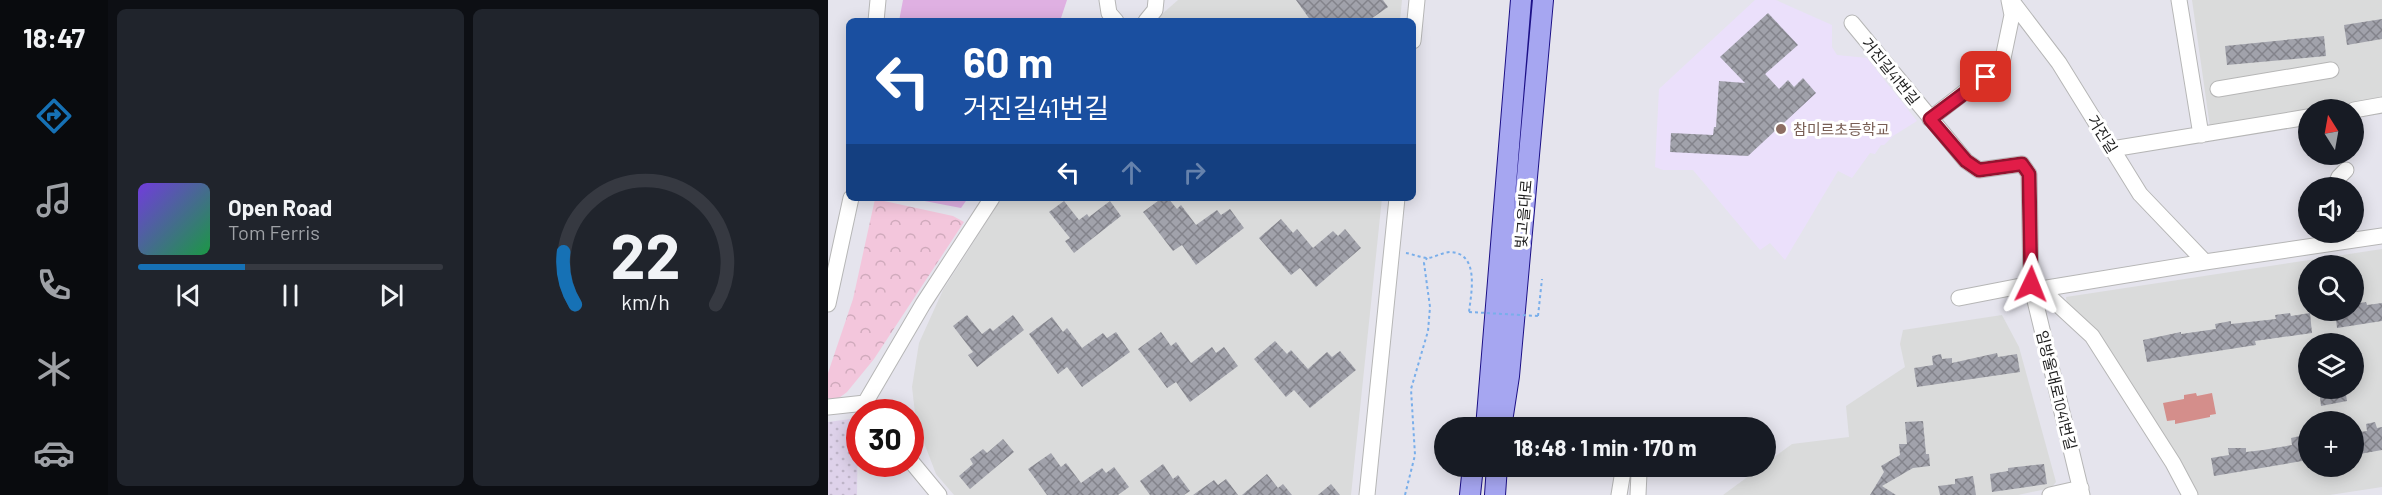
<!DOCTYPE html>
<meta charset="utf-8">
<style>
:root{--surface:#171b24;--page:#20242c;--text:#f1f3f6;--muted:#9ea1a6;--line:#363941;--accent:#1671b5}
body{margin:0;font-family:Barlow,"Noto Sans KR",sans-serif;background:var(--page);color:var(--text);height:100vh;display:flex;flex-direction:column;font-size:22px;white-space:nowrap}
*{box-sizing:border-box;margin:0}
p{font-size:20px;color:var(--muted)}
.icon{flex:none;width:33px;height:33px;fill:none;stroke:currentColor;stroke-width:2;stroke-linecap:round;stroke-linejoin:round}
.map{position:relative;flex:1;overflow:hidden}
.drawer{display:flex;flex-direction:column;gap:9px;padding:9px;background:#0d0f14;width:720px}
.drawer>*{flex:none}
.banner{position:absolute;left:18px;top:18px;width:570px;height:183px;border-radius:9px;box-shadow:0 3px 15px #0003;background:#1a4fa0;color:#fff;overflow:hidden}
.needle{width:39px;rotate:349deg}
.tools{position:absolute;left:1470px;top:99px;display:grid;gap:12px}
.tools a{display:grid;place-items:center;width:66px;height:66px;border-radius:50%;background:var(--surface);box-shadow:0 3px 15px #0003;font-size:30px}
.speed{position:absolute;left:18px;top:399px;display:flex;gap:12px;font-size:30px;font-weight:700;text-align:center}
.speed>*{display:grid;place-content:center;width:78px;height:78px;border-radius:50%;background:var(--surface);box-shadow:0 3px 15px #0003;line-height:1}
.speed .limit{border:9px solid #d22;background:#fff;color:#111}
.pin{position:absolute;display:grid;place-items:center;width:51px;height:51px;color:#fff;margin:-26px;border-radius:12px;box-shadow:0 3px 9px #0006}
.me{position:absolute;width:66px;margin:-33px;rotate:2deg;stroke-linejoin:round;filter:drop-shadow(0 0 4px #0008)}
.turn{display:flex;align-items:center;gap:21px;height:126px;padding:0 18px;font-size:27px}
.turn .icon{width:78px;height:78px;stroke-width:2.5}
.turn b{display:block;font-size:42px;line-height:51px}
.lanes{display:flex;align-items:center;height:57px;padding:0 18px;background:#0003;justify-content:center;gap:30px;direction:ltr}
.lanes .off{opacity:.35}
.drawer .tile{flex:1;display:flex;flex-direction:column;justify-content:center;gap:9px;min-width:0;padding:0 21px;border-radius:9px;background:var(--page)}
.drawer .dial{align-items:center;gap:0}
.dial svg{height:156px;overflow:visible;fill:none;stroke:var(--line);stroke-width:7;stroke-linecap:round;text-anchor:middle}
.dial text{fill:var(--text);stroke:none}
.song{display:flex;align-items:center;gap:18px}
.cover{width:72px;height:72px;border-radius:9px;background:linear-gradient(135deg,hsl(260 70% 55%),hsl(140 70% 35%))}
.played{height:6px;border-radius:3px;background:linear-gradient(90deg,var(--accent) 35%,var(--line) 35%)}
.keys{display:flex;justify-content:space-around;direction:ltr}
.drawer .tiles{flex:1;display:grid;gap:9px;grid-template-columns:repeat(2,1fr)}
.trip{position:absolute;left:606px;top:417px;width:342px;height:60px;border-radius:30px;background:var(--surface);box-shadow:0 3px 15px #0003;font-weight:700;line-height:60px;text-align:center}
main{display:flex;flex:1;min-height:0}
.menu{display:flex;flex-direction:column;width:108px;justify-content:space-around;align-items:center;background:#090b0e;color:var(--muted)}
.menu .icon{width:42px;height:42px}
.menu .active{color:var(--accent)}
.menu b{font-size:27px;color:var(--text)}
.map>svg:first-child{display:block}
.residential{fill:#dadbdb;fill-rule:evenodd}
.education{fill:#ebe0fb}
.farmland{fill:url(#farmland-dots)}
.grass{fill:#dfb0e2}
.park{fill:url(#park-crowns)}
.pitch{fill:#d48e8b}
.building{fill:url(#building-cross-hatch)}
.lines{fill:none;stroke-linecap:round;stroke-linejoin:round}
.minor-casing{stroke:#b6b6b6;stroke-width:17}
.major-casing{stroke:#1c1086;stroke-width:22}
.path{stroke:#79aeea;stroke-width:2;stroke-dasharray:3 3;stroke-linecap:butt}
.minor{stroke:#fff;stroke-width:15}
.major{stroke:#a6a6f1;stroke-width:20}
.path-bridge{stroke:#79aeea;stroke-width:2;stroke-dasharray:3 3;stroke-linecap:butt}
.route-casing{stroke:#92132f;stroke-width:15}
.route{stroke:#e11d48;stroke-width:10}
.education-dot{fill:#8d6e63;stroke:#fff;stroke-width:2}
.labels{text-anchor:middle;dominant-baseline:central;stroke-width:6;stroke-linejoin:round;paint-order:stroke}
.street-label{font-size:15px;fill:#1d1d1d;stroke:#fff}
.education-label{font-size:15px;fill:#785e54;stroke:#fff;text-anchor:start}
</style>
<main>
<nav class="menu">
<b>18:47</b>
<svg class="icon active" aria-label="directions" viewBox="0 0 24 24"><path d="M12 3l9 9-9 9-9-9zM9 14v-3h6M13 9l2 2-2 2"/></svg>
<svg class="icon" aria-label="music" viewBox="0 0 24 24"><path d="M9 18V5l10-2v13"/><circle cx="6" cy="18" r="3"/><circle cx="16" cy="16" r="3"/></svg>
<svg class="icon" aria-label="phone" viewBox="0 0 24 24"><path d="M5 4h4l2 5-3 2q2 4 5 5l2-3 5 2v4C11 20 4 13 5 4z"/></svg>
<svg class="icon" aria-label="climate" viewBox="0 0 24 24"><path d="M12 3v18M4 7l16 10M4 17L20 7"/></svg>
<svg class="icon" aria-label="car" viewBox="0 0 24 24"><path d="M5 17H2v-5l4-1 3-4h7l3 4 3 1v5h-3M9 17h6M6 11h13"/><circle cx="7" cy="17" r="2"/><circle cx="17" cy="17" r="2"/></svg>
</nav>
<section class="drawer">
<div class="tiles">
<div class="tile">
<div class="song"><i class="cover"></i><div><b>Open Road</b><p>Tom Ferris</p></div></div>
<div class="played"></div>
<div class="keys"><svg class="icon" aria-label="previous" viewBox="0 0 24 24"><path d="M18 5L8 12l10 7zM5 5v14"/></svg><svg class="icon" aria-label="pause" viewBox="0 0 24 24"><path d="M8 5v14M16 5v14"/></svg><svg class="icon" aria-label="next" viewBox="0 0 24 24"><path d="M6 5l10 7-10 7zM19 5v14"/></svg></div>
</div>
<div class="tile dial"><svg viewBox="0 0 100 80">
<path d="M14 69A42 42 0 1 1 86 69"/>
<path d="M14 69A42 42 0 0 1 8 42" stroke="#1671b5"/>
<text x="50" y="56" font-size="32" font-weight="700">22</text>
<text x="50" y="72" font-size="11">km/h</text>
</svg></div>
</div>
</section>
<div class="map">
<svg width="1554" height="495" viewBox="0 0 1554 495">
<defs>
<pattern id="farmland-dots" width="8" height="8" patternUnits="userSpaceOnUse" patternTransform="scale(1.5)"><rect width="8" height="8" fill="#ded2ea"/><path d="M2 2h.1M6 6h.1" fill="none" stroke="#beb4c8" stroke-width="1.8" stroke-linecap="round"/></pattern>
<pattern id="park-crowns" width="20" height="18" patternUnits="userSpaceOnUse" patternTransform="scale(1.5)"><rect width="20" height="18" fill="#f3c6dc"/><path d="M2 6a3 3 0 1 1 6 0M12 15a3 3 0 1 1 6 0" fill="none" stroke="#d0aabc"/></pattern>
<pattern id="building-cross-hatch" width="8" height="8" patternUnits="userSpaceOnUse" patternTransform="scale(1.5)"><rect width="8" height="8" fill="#a1a2ab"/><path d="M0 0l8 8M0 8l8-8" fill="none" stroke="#83838b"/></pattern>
</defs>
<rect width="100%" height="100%" fill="#e5e4ed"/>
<path class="residential" d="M350 0H574L572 21H326Z
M1364 0H1554V100L1480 110V112L1382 127Z
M174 198H554L523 495H126L108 474 88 422 84 387 91 343 115 290Z
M1554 249V487L1502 495H1369L1239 305 1238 297ZM1480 266H1526V310H1480ZM1480 344H1526V388H1480ZM1480 422H1526V466H1480Z
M1174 315 1191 347 1228 482 1223 488 1190 495H895L933 467 938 466V463L964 444 1021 437 1018 406 1077 367 1072 344 1075 330Z"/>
<path class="education" d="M927 0H948L1004 25V47L1009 55 1039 58 1089 121 1065 136 1056 145H1053L1047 154 1042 153 1024 178 1010 171 957 260 942 243 932 250 865 170H835L827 167 831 89Z"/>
<path class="farmland" d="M30 418 29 495H0V422Z"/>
<path class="grass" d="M75 0H239L232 21H71Z
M81 198H140L133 208Z"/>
<path class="park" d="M47 199 125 216 136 222 46 359 19 392 7 401 0 398V373L25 299Z"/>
<path class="pitch" d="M1368 393 1369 396 1384 393 1388 414 1382 415V417L1347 424V420L1339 421 1335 403 1356 399V395Z"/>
<path class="building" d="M468 0H555L560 7 540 21H483Z
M940 13 970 45 937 74 951 89 960 80 966 87 975 78 988 93 920 156 842 152 843 133 885 135 886 127H888L891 81 917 83 892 57Z
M1554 19V39L1519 45 1516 25Z
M1496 36 1498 56 1399 65 1397 46Z
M334 198H340L349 209 353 205 368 225 389 210 393 215 402 209 416 228 368 265 354 245 345 251 315 212Z
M236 201 251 220 259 214 261 217 282 201 293 216 246 253 237 241 242 238 221 212Z
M453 219 465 233 469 229 485 248 505 231 510 236 517 229 533 248 488 287 472 268 463 275 431 238Z
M1538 302 1539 305 1554 303V321L1509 328 1507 310H1526V304Z
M1462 313 1463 316 1482 313 1484 333 1427 341 1428 345 1319 362 1315 340 1353 332V334L1388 329 1387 324 1403 321V324L1448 319 1447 315Z
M139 315 154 334 162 328 165 331 185 315 196 330 149 367 140 355 145 352 125 326Z
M224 317 235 332 239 328 254 348 275 333 279 338 288 332 302 352 254 387 239 367 230 374 201 334Z
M333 332 343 346 348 342 363 363 384 347 388 353 396 347 410 366 362 402 348 382 339 388 310 349Z
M447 341 459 354 463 350 480 369 499 352 504 357 512 351 528 370 482 408 466 390 458 397 426 359Z
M1169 353 1170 357 1189 354 1192 372 1089 387 1086 368 1105 365 1104 356 1113 354 1114 359 1124 358V363Z
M1491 388H1517L1519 401 1493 406Z
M1095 421 1098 454H1101L1102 466 1085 468 1054 486 1068 495H1042L1056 472 1053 466 1072 455 1071 444H1079L1077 422Z
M1547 422 1549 428 1554 427V450L1526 455V433L1539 431 1538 424Z
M1472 436 1473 439 1480 438V460L1386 476 1383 458 1401 455 1400 448H1418V452L1435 450 1464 445 1463 438Z
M175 439 186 452 142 489 131 476 145 464 142 459 155 449 159 453Z
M223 453 233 467 238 463 253 483 274 468 278 473 286 467 301 487 290 495H219L200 469Z
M335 464 345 479 350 475 362 491 356 495H322L312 481Z
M1216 464 1219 484 1164 492 1162 474 1180 471V468Z
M439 474 450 488 455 484 464 495H414Z
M1145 476 1148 495H1112L1110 486 1127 484V479Z
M398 479 410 495H365L386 480 390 485Z
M503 484 512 495H490Z"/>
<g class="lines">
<defs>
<path id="minor" d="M279 0 281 13 288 21
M1183 0 1231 63 1312 194 1377 262
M1351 0 1373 135
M48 21 50 0
M318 21 327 10 328 0
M1024 23 1138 161 1151 170 1194 164 1201 174 1203 284 1254 495
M585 41 589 0
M1390 89 1503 70
M1526 110 1554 105
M1102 119 1174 63 1184 15 1181 0
M1284 149 1480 117
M1506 188 1511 177 1518 170
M1213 289 1264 336 1345 463 1362 495
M1131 298 1203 284 1213 289 1377 262 1554 236
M0 304 23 198
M0 407 37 403 95 304 164 198
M82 460 111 495
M539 495 569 198
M791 495 795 471 804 469 811 473 810 495
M1222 495 1253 488"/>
<path id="major" d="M658 428 693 0
M673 428 681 376 715 0
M642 495 645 466
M667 495 669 466"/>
</defs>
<use href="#minor" class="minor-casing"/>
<use href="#major" class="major-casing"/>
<path class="path" d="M19 187 21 177
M578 253C584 254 594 258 600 258 608 257 615 252 623 252 652 254 643 294 641 312
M710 316 714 279
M577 495 587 455 583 389 600 331 602 307 596 263 599 258"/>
<use href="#minor" class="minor"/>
<use href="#major" class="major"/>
<path class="path-bridge" d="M641 312 710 316"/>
</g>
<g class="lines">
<defs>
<path id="route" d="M1158 77 1102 119 1138 161 1151 170 1194 164 1201 174 1203 284"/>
</defs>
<use href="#route" class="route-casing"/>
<use href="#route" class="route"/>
</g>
<circle class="education-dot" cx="953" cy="129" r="6"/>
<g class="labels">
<g class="street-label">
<text transform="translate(1063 71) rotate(51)">거진길41번길</text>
<text transform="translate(1275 134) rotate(58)">거진길</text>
<text transform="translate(695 214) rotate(-85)">빛고을대로</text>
<text transform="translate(1229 390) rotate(76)">임방울대로1041번길</text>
</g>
<g class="education-label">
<text x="965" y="129">참미르초등학교</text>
</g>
</g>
</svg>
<div class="tools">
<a><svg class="needle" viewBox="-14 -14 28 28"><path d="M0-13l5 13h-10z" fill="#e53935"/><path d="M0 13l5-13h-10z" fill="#9ea1a6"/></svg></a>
<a><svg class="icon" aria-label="sound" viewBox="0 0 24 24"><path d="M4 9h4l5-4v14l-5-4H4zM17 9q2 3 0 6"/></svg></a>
<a><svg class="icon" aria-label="search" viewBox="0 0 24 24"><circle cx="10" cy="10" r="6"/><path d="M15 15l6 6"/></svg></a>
<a><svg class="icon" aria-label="layers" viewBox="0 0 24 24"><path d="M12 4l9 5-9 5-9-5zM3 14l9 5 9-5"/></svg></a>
<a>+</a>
</div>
<div class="speed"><div class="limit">30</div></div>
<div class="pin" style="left:1158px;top:77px;background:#d93025"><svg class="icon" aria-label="arrive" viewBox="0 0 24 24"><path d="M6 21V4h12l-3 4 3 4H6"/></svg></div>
<svg class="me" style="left:1203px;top:284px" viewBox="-20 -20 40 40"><path d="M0-17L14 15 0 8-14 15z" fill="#e11d48" stroke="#fff" stroke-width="4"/></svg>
<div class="trip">18:48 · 1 min · 170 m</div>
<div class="banner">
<div class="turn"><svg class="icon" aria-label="left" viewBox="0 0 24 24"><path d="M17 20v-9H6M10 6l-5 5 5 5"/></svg><div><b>60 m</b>거진길41번길</div></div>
<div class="lanes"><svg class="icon" aria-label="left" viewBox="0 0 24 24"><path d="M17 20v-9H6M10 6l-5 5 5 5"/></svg><svg class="icon off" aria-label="ahead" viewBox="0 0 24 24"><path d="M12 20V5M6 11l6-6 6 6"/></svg><svg class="icon off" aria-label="right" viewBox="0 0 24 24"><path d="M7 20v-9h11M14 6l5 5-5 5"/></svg></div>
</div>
</div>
</main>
